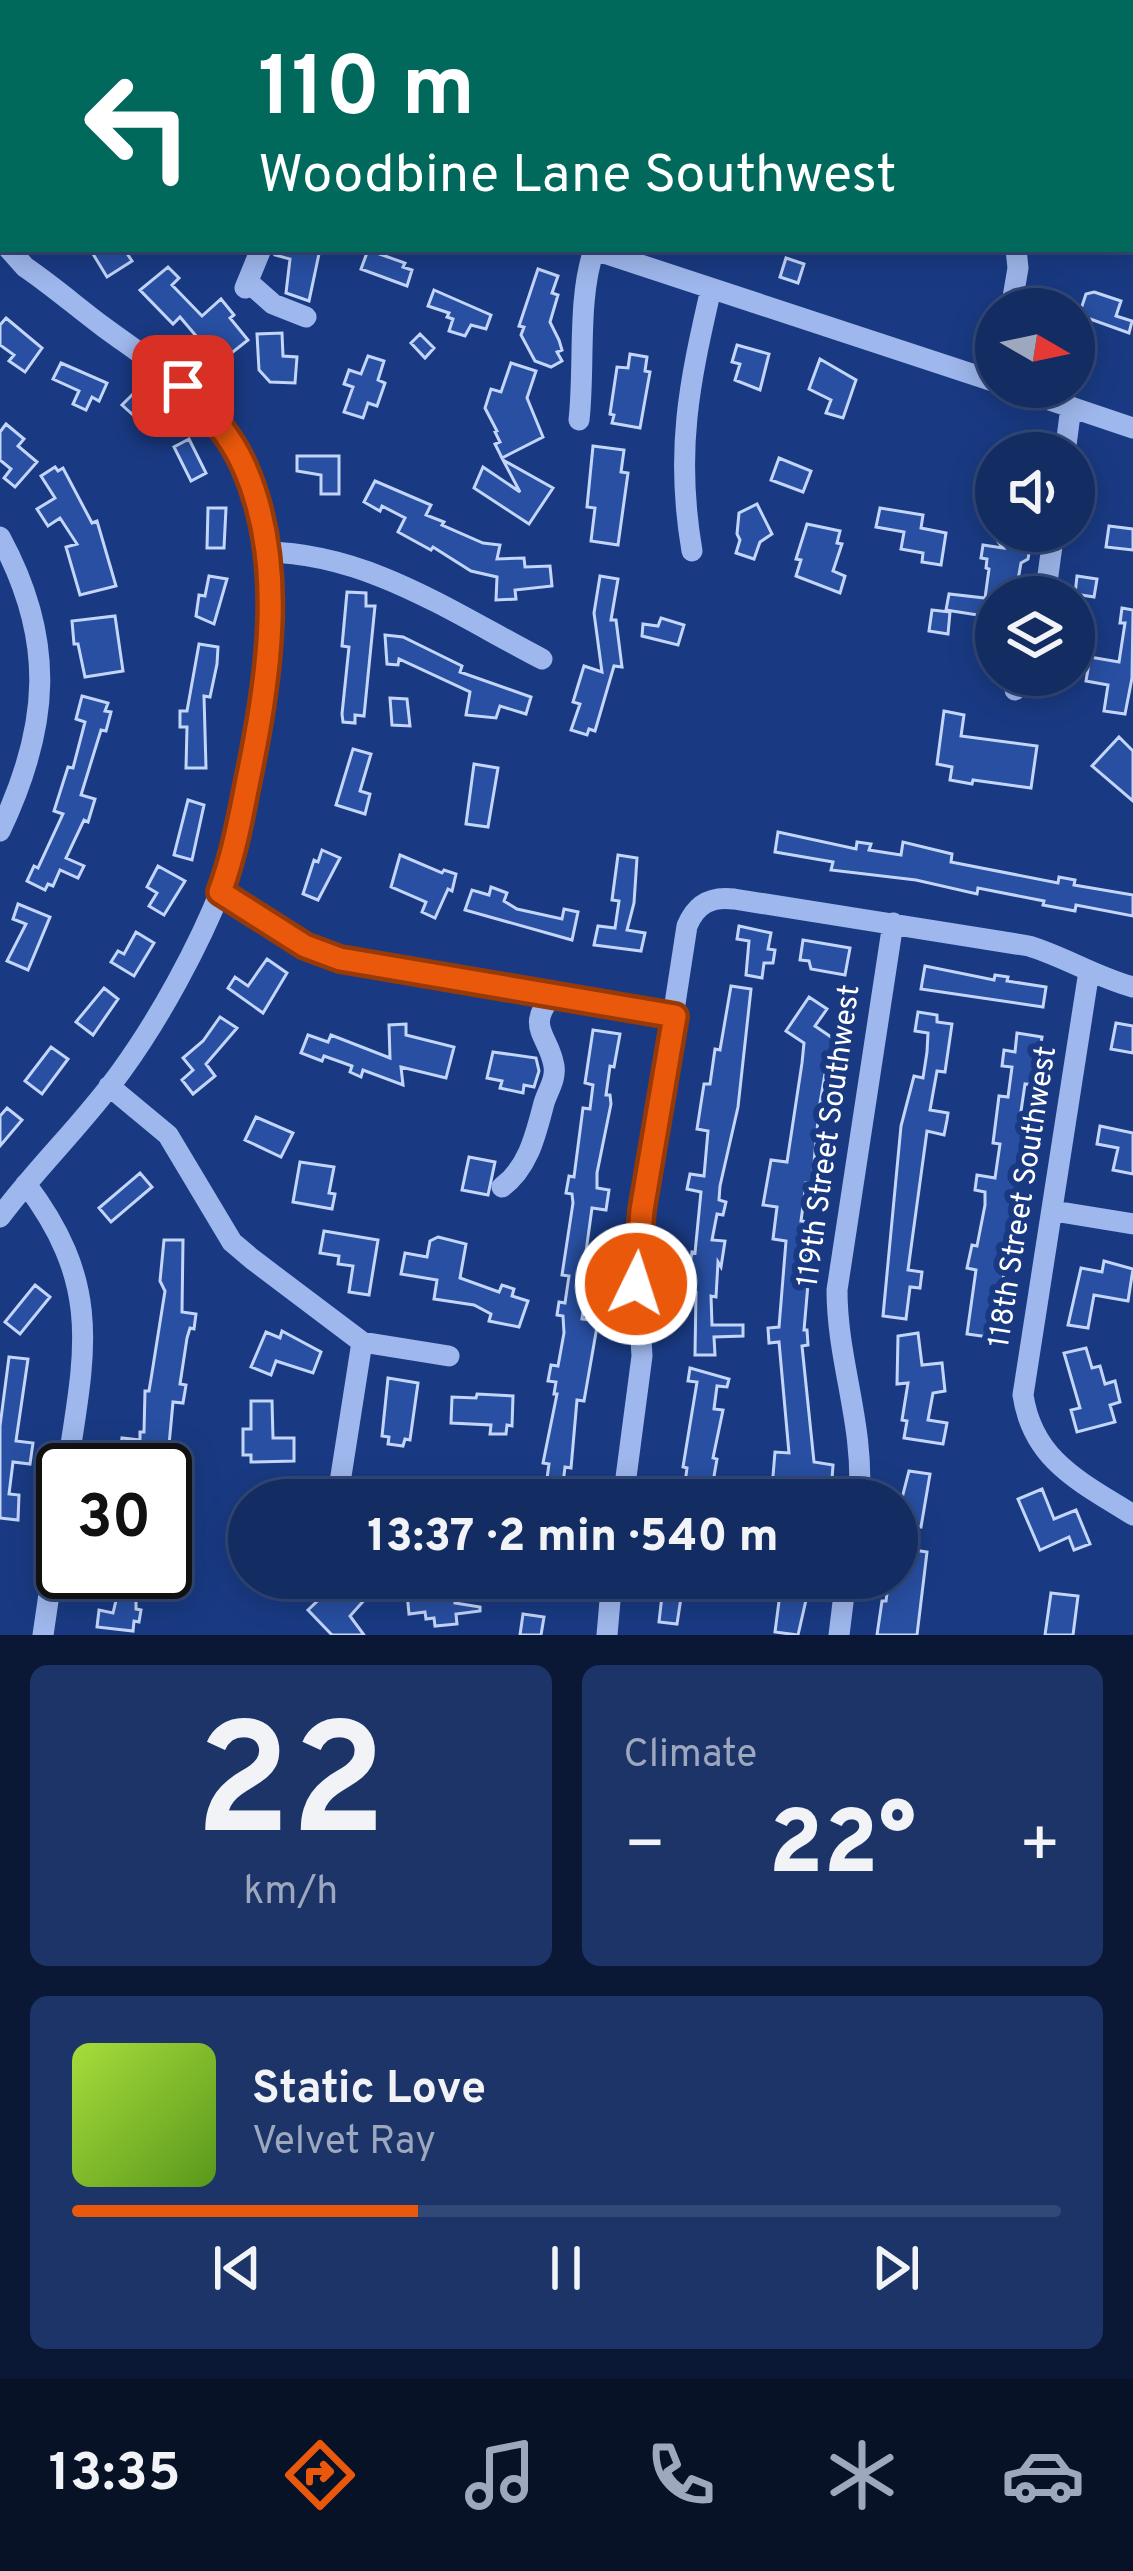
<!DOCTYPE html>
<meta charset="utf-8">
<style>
:root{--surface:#132c62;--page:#1c3468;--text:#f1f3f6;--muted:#9da7be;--line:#324877;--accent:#ea580c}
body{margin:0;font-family:Overpass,sans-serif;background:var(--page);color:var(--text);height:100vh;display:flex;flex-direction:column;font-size:45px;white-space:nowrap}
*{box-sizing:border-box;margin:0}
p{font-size:39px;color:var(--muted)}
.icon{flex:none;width:66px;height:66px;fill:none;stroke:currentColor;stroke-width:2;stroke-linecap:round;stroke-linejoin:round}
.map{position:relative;height:1635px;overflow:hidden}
.details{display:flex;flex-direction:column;gap:30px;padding:30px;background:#0a1836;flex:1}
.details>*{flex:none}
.top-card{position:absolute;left:0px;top:0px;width:1134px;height:252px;box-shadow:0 6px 30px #0003,0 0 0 3px var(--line);background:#00695c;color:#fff;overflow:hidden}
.needle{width:78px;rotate:99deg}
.controls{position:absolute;left:975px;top:288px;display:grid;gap:24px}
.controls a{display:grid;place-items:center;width:120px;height:120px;border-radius:50%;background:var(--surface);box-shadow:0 6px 30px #0003,0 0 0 3px var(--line);font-size:60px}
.speed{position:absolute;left:36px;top:1443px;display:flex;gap:24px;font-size:60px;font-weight:700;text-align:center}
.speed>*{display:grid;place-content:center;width:156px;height:156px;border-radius:50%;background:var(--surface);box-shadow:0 6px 30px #0003,0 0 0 3px var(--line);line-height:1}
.speed .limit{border:6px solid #111;border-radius:18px;background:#fff;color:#111}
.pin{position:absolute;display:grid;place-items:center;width:102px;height:102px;color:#fff;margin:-51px;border-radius:24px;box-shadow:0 6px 18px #0006}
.me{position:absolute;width:132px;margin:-66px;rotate:4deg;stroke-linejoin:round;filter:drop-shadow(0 0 9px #0008)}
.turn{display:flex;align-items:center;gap:42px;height:252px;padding:0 60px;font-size:54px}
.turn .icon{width:156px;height:156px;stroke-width:2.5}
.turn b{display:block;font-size:84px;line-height:102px}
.big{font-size:90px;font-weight:800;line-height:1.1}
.details .tile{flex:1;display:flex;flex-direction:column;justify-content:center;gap:18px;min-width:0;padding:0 42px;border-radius:18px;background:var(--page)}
.details .dial{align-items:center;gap:0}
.dial b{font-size:156px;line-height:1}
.song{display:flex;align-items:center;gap:36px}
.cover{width:144px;height:144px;border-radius:18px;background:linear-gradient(135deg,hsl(80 70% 55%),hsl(90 70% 35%))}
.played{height:12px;border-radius:6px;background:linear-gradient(90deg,var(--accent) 35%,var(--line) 35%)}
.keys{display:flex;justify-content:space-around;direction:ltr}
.heat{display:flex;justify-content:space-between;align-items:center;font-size:66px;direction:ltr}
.details .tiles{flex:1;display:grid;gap:30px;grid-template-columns:1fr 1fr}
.tile:last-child{grid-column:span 2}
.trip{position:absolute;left:228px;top:1479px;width:690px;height:120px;border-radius:60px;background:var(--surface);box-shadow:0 6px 30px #0003,0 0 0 3px var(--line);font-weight:800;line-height:120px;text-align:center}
.dock{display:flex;height:192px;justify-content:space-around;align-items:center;background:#081227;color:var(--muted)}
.dock .icon{width:84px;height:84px}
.dock .selected{color:var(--accent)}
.dock b{font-size:54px;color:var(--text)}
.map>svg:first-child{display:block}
.building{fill:#284fa2;stroke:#c3d5f9;stroke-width:3}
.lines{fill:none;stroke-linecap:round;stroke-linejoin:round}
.minor{stroke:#9eb7ec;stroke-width:21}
.route-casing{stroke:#983908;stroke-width:30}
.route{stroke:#ea580c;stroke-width:21}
.labels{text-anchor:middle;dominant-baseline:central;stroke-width:12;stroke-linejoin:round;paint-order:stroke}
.street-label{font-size:30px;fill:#fff;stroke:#193a83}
</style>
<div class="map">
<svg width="1133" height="1635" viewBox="0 0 1133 1635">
<rect width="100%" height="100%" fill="#193a83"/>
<path class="building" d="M90 249H124L132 261 107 277Z
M276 249H320L309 301 286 293 290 259 275 255Z
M368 250 405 263 403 267 412 270 407 286 361 269Z
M786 258 804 264 798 283 780 277Z
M168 267 179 278 172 285 202 316 221 299 234 315 230 318 248 340 219 363 180 317 173 324 140 290Z
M538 269 558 276 552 293 558 295 550 322 559 340 562 350 557 352 562 361 551 367 535 361 521 335 524 327 519 326Z
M434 290 491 315 486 329 471 325 465 336 449 331 453 319 447 317 449 313 428 306Z
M1094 292 1121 301 1116 316 1132 321 1129 333 1079 315 1086 294Z
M6 318 42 348 25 372 9 361 14 355 0 345V325Z
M282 333 283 356 297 357 295 383 270 382 259 370 257 334Z
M420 334 434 348 425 358 411 343Z
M737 345 769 354 760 390 735 380 740 364 732 362Z
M630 354 647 357 645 371 650 372 640 428 612 423 614 415 610 414 617 367 628 368Z
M368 356 384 361 378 380 385 383 377 406 368 403 363 418 344 412 353 387 344 384 349 370 361 374Z
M820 359 856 380 843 418 826 413 831 400 809 389Z
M61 363 107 383 99 401 92 397 86 410 73 404 79 391 53 379Z
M511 363 536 371 527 398 543 437 502 458 495 444 500 442 495 432 497 431 485 408 491 389 501 392Z
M136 391 166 418 152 432 122 405Z
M6 424 24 439 18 446 37 462 15 487 4 478 11 469 0 460V432Z
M189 439 206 473 191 481 174 447Z
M593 446 624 450 621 472 628 473 618 545 591 541 595 508 587 507Z
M297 456H339V494H321V475L297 471Z
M779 458 811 471 803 492 771 480Z
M503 460 553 488 529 524 474 488 483 467 520 492Z
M55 467 58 471 63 468 92 523 97 521 116 586 80 595 66 547 77 544 60 518 48 526 37 509 55 498 41 476Z
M375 481 431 505 426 515 444 522 442 525 483 543 500 545 497 559 524 558 525 567 550 566 552 586 515 590 516 599 496 600 497 577 471 571 433 547 431 550 398 532 405 518 382 506 380 511 364 502Z
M757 504 772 534 760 542 754 559 736 553 740 540 737 534 739 513Z
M208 508H226L224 548H207Z
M880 508 923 515 921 528 946 533 941 565 922 562 923 553 901 549 904 532 876 527Z
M807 524 840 531 837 543 842 544 833 571 845 576 840 593 796 576 801 560 796 559Z
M1109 526 1133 529V550L1106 547Z
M990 531H1033L1028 559 1021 563 1015 597H996V630L982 628 984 616 946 610 949 594 985 598 989 569 986 568 987 559 981 558 983 545 1003 548Z
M209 576 227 579 214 624 196 616 199 595 205 596Z
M600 576 618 579 611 620H616L622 667 614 666 595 731 589 729 587 735 571 730 580 704 573 702 584 666 602 672 594 613Z
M1077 576 1097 579 1094 597 1075 594Z
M347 592 366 593V606H375L364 716 355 715V723L343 722 342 714 349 647 342 646Z
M1122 608 1133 610 1132 678 1125 714 1104 711 1108 685 1086 681 1090 657 1119 662 1125 623H1120Z
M932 610 950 612 948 634 929 631Z
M115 616 123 671 85 677 78 644H74L72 621Z
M661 618 684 625 678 645 642 636 643 624 658 626Z
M385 635 403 637 462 666 460 672 531 697 526 714 500 706 496 718 466 715 470 692 399 659 398 665 387 664Z
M199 644 218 647 217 664 210 697 204 696 206 768H186L187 727H180V711H187Z
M82 696 108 703 105 711 111 712 106 731 101 730 81 795 95 799 88 822 84 820 66 858 84 866 78 878 60 870 53 886 48 884 45 890 27 881 34 866 38 868 63 814 54 811 68 767 73 768 85 722 76 719Z
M390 698 407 699 410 726 392 725Z
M944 711 964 715 961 736 1037 746 1031 788 973 780 972 784 950 780 952 767 937 764Z
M1119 737 1133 751V801L1092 766Z
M353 749 371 754 360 791 370 794 365 814 336 805Z
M474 764 498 768 488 827 466 824Z
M188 800 204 805 192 860 174 855Z
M778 832 856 849 857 842 871 844 869 850 901 855 903 842 952 854 951 862 1058 883 1059 877 1075 880 1074 885 1133 895V916L1076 905 1075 911 1043 905 1044 901 978 888 977 894 916 880 831 870 833 862 775 852Z
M322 850 340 858 318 900 303 894 314 860 318 862Z
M400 855 442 873 444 870 456 874 452 891 448 889 435 918 422 912 426 902 391 887Z
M618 855 637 858 634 903 627 930 645 933 641 951 594 945 598 926 615 928 619 901 612 900Z
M158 866 185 881 164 915 149 906 157 893 147 887Z
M491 887 507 893 504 901 517 909 562 919 564 909 578 912 572 940 465 910 472 890 489 895Z
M18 904 50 917 28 970 7 961 26 924 13 919Z
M739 926 771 933 768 949 775 950 773 963H764L762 978 746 975 749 941 737 939Z
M136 932 154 943 134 976 111 962 118 951 124 954Z
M803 940 850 948 845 975 811 969 809 961 800 960Z
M267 959 287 973 263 1013 228 988 235 977 248 986Z
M925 966 994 980 995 975 1008 977 1007 981 1046 987 1043 1007 921 989Z
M731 986 751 989 738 1107 720 1186 719 1200 726 1202 723 1215 717 1214 712 1240 725 1241 721 1267 718 1262 716 1297 711 1296 712 1325H743V1336L714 1337 715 1355H695L696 1292 675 1288 677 1274 688 1276 692 1252 695 1253 701 1192 687 1189 690 1174 704 1176 708 1131 697 1129 704 1084H710L715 1049 720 1050Z
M104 988 118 999 93 1035 76 1022Z
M809 997 827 1009 815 1026 837 1041 828 1056 820 1103 826 1104 823 1121 818 1120 812 1184 806 1183 801 1221 810 1222 803 1284H808L804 1330H807L808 1345 802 1346 814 1462 833 1465 832 1479H814L812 1500H771L775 1452 789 1453 779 1342 769 1343 768 1328 779 1327 786 1241 773 1239 777 1207 763 1205 771 1160 787 1162 802 1063 804 1043 786 1031Z
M918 1012 937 1015V1022L952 1024 945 1072 937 1071 930 1110 948 1113 947 1120 944 1135 927 1131 908 1270 922 1272 920 1288 910 1287 906 1319 883 1316 901 1126 914 1076 923 1078 927 1052 928 1033 915 1031Z
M220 1017 237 1028 206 1064 215 1076 193 1094 182 1080 193 1070 183 1058 203 1041Z
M1116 1023 1133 1026V1053L1111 1049Z
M406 1024V1035L454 1047 446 1078 401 1067 403 1085 363 1070 361 1077 350 1072 352 1066 324 1056 322 1061 301 1053 308 1035 328 1042 331 1035 390 1058 389 1025Z
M593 1030 620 1034 614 1067 610 1066 606 1095H610L611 1104 597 1173V1188L609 1190 606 1210 592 1208 581 1288H586L582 1319 598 1321 584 1401 577 1400 571 1468 565 1467 561 1500H544L549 1464 543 1463 557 1394H554L556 1382 548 1381 551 1365 558 1366 564 1333 563 1316 557 1315 559 1302 565 1303 569 1276 562 1275 573 1203 572 1194 566 1193 569 1176 574 1177 583 1108 590 1109 593 1085 585 1083Z
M1017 1033 1042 1037 1034 1085 1025 1084 1019 1125 1028 1126 1016 1178 1022 1179 1008 1239 996 1338 967 1334 976 1270 967 1268 972 1245 977 1246 985 1205V1192L975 1190 977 1175 995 1178 1000 1144 993 1143 999 1096 1008 1097 1012 1067 1002 1066 1004 1050 1015 1052Z
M51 1047 68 1059 42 1094 25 1081Z
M493 1052 536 1058 539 1071 534 1087 524 1085 523 1093 500 1088 502 1081 487 1078Z
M7 1108 22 1120 0 1146V1116Z
M256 1117 293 1133 281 1157 245 1140Z
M1100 1126 1133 1133V1174L1113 1170 1118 1148 1097 1144Z
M469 1157 495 1162 488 1195 462 1190Z
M300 1162 334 1167 329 1193 335 1194 332 1209 293 1202Z
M140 1173 152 1187 111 1222 99 1208Z
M324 1231 378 1240 369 1295 349 1292 353 1266 338 1264 339 1256 320 1253Z
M438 1237 466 1244 460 1278 499 1292 502 1285 514 1289 512 1296 528 1301 519 1327 489 1321 491 1314 474 1305 434 1299 437 1280 401 1274 405 1253 427 1257 430 1241Z
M164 1240H183L182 1312 196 1314 194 1329 190 1328 187 1338 180 1384 186 1385 183 1403 173 1402 169 1445 160 1444 158 1470H136L137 1456 120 1454 122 1438 140 1440V1432H144L145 1391H149L151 1379 165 1291 160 1281Z
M1104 1261 1133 1269 1128 1301 1094 1295 1088 1328 1068 1325 1081 1268 1102 1272Z
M35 1285 50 1297 20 1334 5 1322Z
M282 1331 321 1352 313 1373 276 1361 271 1375 251 1367 266 1332 280 1338Z
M918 1333 922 1365 942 1363 945 1391 933 1393 928 1420 947 1423 943 1444 904 1438 907 1421 902 1420 908 1383 897 1384 898 1336Z
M1086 1348 1092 1368 1100 1366 1105 1384 1115 1381 1120 1402 1110 1405 1115 1422 1077 1432 1071 1410 1080 1408 1064 1353Z
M9 1357 28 1359 16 1441 33 1443 30 1464 13 1462 9 1494 19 1495 18 1520 0 1518V1426Z
M690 1368 729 1379 727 1387 717 1386 714 1409 723 1410 713 1458 717 1459 713 1482 703 1480 701 1494 684 1491 687 1468 683 1467 697 1382 688 1381Z
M388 1378 418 1383 410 1440 405 1439 403 1446 388 1444 389 1437 382 1436Z
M477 1394 513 1396 512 1426 507 1425 506 1434H490L491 1425 451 1423 452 1397 476 1398Z
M251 1401H272L273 1438H294V1461L251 1462V1455H243V1429H251Z
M909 1471 930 1474 921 1527 897 1523V1501L901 1502Z
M470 1480 491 1485 487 1500H465Z
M1042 1489 1054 1519 1076 1510 1090 1544 1074 1550 1069 1537 1040 1550 1018 1499Z
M901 1548 927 1552 917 1635H877L882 1601H886L889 1578H897Z
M122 1576 139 1579 136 1601V1609L141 1610 139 1622 134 1621 133 1631 97 1627 99 1610 113 1613Z
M317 1578H384L350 1616 364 1635H332L308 1610 329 1590Z
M664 1578H684L677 1624 659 1622Z
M452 1584 457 1591 455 1603 480 1607V1611L456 1614 457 1624 435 1626 434 1618 426 1619 425 1612 409 1614 407 1593Z
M781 1586 804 1589 802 1599 806 1600 798 1635 775 1632Z
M1051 1593 1078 1596 1073 1635H1045Z
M523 1614 544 1617 541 1635H520Z"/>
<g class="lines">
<path class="minor" d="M61 3 62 0
M738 3 740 0
M0 52 3 53
M1131 64 1133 67
M592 249 996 382
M248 282 273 304 306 317
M245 288 261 249
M1011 309 1018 268 1016 249
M1011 387 1133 428
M579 420C585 367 577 299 594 250
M1065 453 1071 407
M0 537C56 640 50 726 0 831
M692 551C675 452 689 384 711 289
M265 552C368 553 453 613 542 659
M1045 597 1054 531
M1015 690 1028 675
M221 892 305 946 340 959 675 1016
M1089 971 1023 1395C1033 1461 1081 1482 1133 1515
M109 1086 168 1135 232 1242 252 1259 362 1342 449 1356
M26 1184C103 1286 85 1352 67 1470
M502 1187C529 1167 536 1133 544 1103 548 1090 556 1080 554 1066 549 1035 525 1028 552 996
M1054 1211 1133 1224
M0 1217C38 1166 85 1122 122 1070 159 1019 199 946 222 887 235 856 239 822 246 790 269 681 294 525 222 428 191 386 146 358 105 328 78 308 53 286 25 267L9 249
M338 1495 362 1342
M623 1500 642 1356 636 1256 687 926C696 904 711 896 734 899L1029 946C1065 957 1096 977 1133 987
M859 1500C865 1425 837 1362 837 1290L893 923
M43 1635 63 1499
M607 1635 612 1578
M839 1635 846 1578"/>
</g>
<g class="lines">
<defs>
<path id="route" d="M183 386C207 410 230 434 244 466 288 565 268 683 247 785 240 821 233 857 220 892L305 946 340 959 675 1016 642 1210 636 1284"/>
</defs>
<use href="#route" class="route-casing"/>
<use href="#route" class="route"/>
</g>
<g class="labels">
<g class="street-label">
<text transform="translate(830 1136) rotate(-82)">119th Street Southwest</text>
<text transform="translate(1024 1197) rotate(-81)">118th Street Southwest</text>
</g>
</g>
</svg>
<div class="controls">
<a><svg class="needle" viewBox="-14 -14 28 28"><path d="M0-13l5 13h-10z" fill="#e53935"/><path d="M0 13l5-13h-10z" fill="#9da7be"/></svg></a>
<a><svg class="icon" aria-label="sound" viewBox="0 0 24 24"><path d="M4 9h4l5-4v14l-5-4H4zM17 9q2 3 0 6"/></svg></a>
<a><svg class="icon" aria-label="layers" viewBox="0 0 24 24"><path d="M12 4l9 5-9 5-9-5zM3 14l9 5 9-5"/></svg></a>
</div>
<div class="speed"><div class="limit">30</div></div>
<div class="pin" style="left:183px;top:386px;background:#d93025"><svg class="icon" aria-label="arrive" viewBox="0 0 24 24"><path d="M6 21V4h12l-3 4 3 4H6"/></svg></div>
<svg class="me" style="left:636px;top:1284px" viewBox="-20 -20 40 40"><circle r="17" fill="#ea580c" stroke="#fff" stroke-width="3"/><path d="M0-11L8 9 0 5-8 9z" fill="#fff"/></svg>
<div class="trip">13:37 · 2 min · 540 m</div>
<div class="top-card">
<div class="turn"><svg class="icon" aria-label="left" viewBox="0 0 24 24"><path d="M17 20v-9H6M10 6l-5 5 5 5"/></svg><div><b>110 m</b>Woodbine Lane Southwest</div></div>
</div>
</div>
<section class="details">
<div class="tiles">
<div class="tile dial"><b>22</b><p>km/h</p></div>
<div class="tile"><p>Climate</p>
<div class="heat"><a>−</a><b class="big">22°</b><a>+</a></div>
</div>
<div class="tile">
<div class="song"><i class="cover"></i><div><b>Static Love</b><p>Velvet Ray</p></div></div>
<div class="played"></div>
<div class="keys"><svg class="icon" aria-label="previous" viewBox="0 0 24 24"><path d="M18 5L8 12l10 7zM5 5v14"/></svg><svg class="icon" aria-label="pause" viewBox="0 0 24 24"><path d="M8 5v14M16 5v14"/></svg><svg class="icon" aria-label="next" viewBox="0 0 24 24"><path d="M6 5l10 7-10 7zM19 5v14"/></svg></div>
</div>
</div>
</section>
<nav class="dock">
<b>13:35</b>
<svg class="icon selected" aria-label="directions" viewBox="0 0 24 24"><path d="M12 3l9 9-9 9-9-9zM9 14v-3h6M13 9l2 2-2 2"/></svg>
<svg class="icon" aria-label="music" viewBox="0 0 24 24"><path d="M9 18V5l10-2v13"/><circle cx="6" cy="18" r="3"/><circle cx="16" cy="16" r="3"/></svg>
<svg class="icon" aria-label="phone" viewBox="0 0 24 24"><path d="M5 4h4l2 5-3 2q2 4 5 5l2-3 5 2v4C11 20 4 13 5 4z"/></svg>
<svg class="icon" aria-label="climate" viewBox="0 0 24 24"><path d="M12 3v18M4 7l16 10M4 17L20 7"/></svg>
<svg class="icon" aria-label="car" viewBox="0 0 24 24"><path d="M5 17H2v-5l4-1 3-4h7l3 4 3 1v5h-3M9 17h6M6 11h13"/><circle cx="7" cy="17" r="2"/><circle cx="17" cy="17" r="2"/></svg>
</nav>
